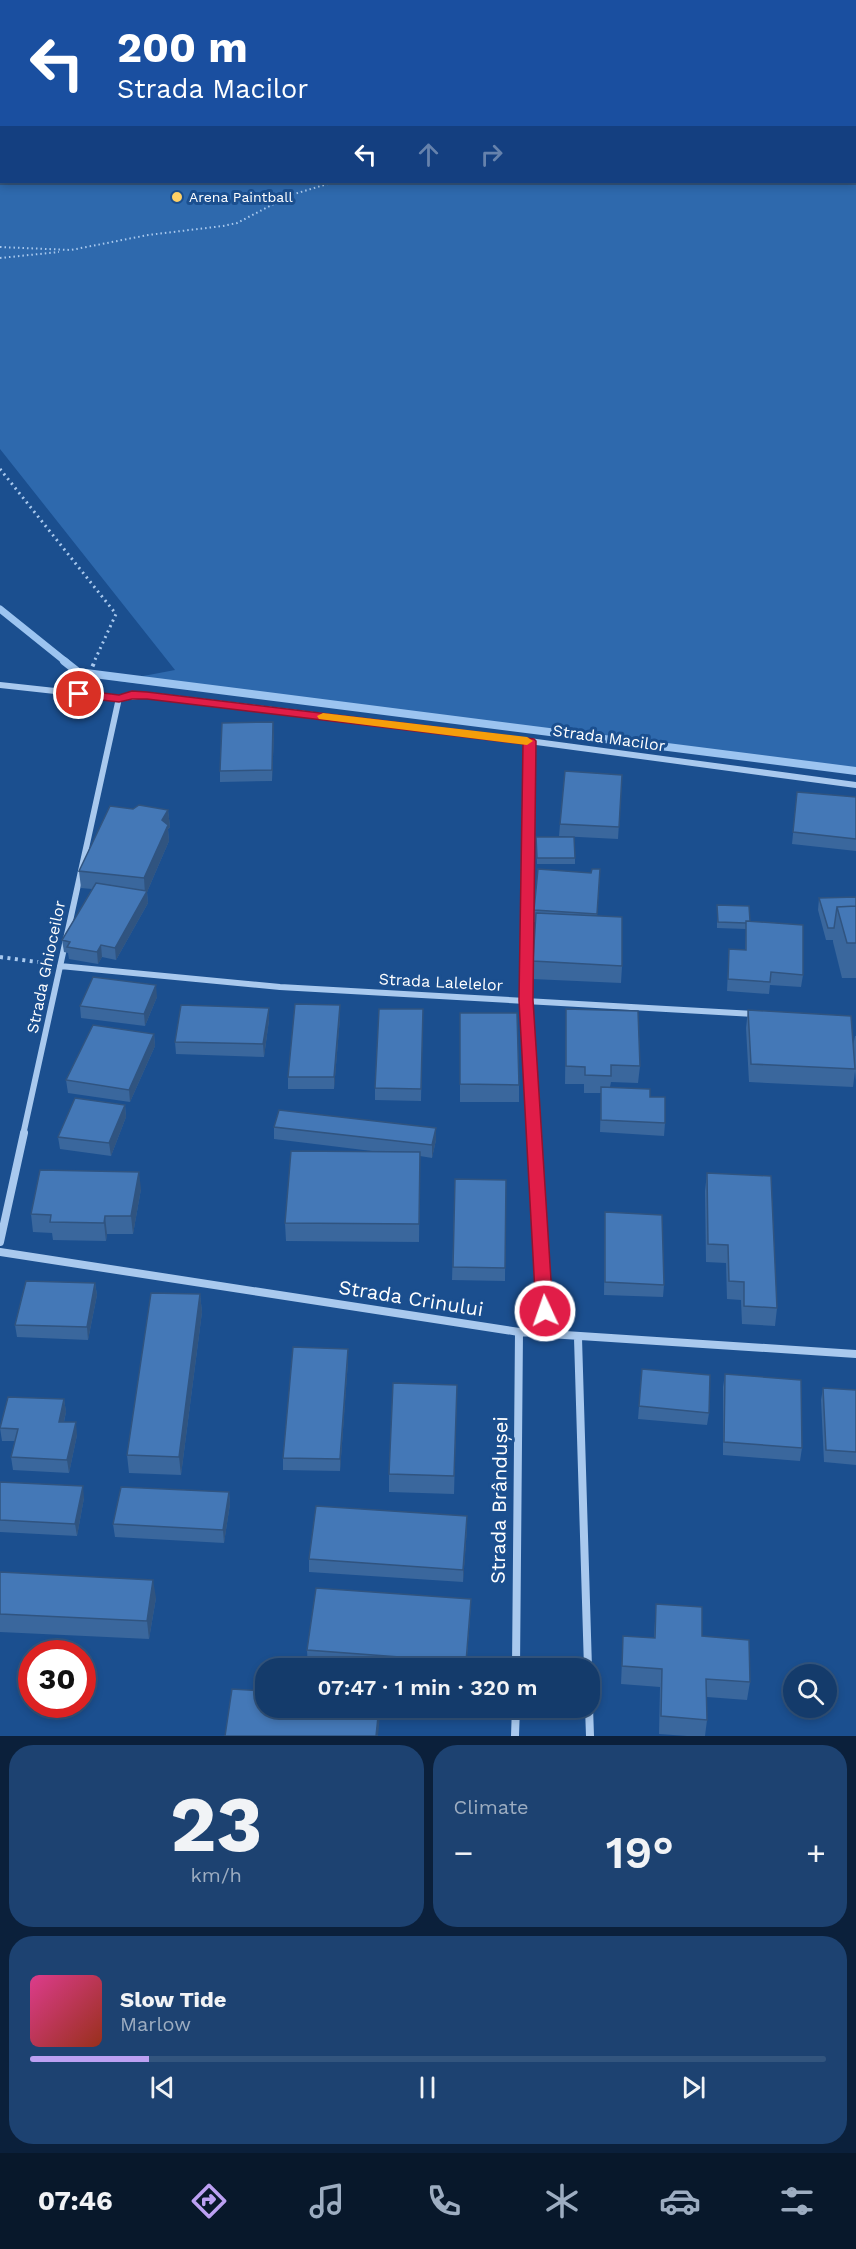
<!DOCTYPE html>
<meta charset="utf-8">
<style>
:root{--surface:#143b6b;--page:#1d4271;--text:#f1f3f6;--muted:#9dadc1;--line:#33557e;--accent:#bca0f2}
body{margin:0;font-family:"Work Sans",sans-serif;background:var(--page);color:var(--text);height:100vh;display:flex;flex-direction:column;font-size:22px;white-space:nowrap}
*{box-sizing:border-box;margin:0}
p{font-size:20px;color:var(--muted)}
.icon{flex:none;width:33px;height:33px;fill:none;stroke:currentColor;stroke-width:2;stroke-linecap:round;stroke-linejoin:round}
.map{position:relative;height:1736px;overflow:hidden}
.side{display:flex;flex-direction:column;gap:9px;padding:9px;background:#0b203b;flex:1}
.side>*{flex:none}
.banner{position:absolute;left:0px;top:0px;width:856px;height:183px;box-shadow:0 3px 9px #0003,0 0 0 2px var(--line);background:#1a4fa0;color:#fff;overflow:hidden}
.controls{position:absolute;left:783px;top:1664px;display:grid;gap:12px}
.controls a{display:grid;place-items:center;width:54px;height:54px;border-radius:50%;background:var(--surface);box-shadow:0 3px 9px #0003,0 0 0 2px var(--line);font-size:30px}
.speed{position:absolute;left:18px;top:1640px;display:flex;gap:12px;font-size:30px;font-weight:700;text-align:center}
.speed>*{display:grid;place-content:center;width:78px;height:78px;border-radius:50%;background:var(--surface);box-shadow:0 3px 9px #0003,0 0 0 2px var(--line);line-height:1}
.speed .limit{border:9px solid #d22;background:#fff;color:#111}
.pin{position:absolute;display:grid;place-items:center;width:51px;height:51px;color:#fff;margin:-26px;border:3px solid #fff;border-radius:50%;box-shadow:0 2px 6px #0007}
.me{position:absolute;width:66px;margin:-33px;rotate:357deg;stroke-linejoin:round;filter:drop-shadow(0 0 4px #0008)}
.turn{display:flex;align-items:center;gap:21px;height:126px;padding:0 18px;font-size:27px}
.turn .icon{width:78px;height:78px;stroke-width:2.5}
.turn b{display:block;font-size:42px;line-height:51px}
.lanes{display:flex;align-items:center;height:57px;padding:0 18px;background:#0003;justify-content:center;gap:30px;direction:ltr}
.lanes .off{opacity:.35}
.big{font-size:45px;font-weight:600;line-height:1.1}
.side .tile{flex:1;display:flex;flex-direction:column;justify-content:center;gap:9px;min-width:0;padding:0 21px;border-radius:24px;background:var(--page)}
.side .dial{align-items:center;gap:0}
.dial b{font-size:78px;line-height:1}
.song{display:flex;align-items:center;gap:18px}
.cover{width:72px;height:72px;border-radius:9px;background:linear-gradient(135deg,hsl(330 70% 55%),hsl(10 70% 35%))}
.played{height:6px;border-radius:3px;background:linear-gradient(90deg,var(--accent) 15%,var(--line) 15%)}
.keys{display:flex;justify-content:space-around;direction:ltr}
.heat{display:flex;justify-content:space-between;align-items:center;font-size:33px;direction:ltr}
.side .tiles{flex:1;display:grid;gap:9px;grid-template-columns:1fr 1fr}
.tile:last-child{grid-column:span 2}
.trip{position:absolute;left:255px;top:1658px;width:345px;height:60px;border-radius:24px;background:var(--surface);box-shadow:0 3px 9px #0003,0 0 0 2px var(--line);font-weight:600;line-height:60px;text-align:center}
.menu{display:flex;height:96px;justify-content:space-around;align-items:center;background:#08182b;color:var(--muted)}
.menu .icon{width:42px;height:42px}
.menu .active{color:var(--accent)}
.menu b{font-size:27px;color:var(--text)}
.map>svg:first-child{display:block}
.green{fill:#2e69ad}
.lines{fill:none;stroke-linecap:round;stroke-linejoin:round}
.stream-far1{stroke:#9cc4f0;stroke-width:7}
.stream{stroke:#9cc4f0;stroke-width:8}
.path-far2{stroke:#a9c9ee;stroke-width:2;stroke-dasharray:1.5 3;stroke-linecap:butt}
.path-far1{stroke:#a9c9ee;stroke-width:3;stroke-dasharray:2 4;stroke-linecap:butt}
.path{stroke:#a9c9ee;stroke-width:4;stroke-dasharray:3 4.5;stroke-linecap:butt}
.minor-far1{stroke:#a9c9ee;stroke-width:6}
.minor{stroke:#a9c9ee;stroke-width:8}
.wall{fill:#3a679d}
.shaded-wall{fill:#305480}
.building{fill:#4478b7;stroke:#305480;stroke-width:1.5}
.route{fill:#e11d48;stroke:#92132f;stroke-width:1.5}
.slow{fill:#f59e0b}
.poi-dot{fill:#ffd166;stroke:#1b4f8f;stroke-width:2}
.labels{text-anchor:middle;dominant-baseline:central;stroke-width:6;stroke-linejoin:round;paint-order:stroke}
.far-poi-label{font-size:14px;fill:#fff;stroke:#1b4f8f;text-anchor:start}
.street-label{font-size:16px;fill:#fff;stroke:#1b4f8f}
.near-street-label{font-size:20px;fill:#fff;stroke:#1b4f8f}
</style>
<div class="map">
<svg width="856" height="1736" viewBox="0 0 856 1736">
<rect width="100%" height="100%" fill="#1b4f8f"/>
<path class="green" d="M0 0H856L855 104V2H2V182H855L856 118V768L117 681 175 670 0 449Z"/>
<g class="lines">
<path class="stream-far1" d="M0 609 66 662"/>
<path class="stream" d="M64 661 78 672 856 771"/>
<path class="path-far2" d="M384 0 391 2
M0 247 71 250 148 235 223 226 237 223 291 195 334 182
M0 258 59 252"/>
<path class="path-far1" d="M0 469 116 614 94 662"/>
<path class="path" d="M86 680 95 661
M0 957 45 963"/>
<path class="minor-far1" d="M0 685 119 698 147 695 529 741 856 785
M529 741 526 1000 534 1135
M60 966 280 987 754 1014
M23 1135 119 698"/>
<path class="minor" d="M534 1133 546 1335
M0 1242 24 1133
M0 1252 519 1332 856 1354
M578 1338 588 1668
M516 1668 519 1332
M589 1707 590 1736
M515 1736 516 1707"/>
</g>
<path class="wall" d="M274 733 272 781 220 782V771Z
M622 775 618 839 559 836 560 824Z
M797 792 856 797V851L792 844Z
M133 809 168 810 170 827 168 829 169 841 147 892 148 903 116 960 102 957 98 964 69 959 68 953 64 952 62 940 92 889 81 888 79 871Z
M536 837 575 858V864H537Z
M600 869 597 916 622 966 621 983 532 979 535 922H534V910L591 873Z
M856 897V978H842L833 942V940H826L818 910 819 898Z
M717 905 750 921 803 975 801 987 770 985 769 994 727 991 729 949 745 950 746 929 717 928Z
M157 997 145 1026 81 1018 80 1006Z
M340 1005V1017L334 1089H288V1077Z
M423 1009 421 1101 375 1100V1088Z
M566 1009 640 1066 638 1083 611 1082 610 1087 650 1097 665 1123 664 1136 600 1132 601 1093H584V1084H565Z
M748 1010 853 1046 855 1036H856V1081L855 1071 853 1087 749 1082 746 1028Z
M460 1013 519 1085V1102H460Z
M269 1020 264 1057 176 1054 175 1042Z
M154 1034 155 1046 130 1102 68 1093 66 1080Z
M125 1105 126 1117 111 1156 60 1149 58 1137Z
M274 1127 436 1128V1140L432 1158 420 1156 419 1242 286 1241 285 1223 380 1152 274 1139Z
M707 1173 777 1308 775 1326 742 1324 741 1300 727 1299 726 1263 706 1262 705 1191Z
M455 1179 506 1180 505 1281 452 1280Z
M141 1189 133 1234H107L106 1241 53 1240 52 1233 33 1232 31 1214Z
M605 1212 664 1285 663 1297 604 1295Z
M95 1283 97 1295 88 1340 17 1337 15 1325Z
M200 1294 202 1312 181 1475 129 1473 127 1455Z
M348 1361 340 1471 283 1470V1458Z
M642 1369 709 1413 707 1425 638 1419Z
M725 1374 802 1448 800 1461 723 1455V1387Z
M457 1385 454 1494 389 1492V1474Z
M823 1388 856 1390V1465L824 1462 821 1400Z
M64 1399 66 1412 64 1422 77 1435 69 1473 13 1470 11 1457 15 1441H2L0 1428Z
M0 1482 84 1498 77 1536 0 1532Z
M229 1492 230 1504 224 1543 115 1537 113 1524Z
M467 1528 463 1582 309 1572V1559Z
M0 1572 156 1598 149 1639 0 1632Z
M471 1599 470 1617 466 1668H308L307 1650Z
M656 1604 702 1636 750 1682 747 1700 707 1697V1720L705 1736H687L659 1734 660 1687 621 1684 623 1636 654 1638Z"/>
<path class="shaded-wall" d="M273 722 274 733 272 781V770Z
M168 810 170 827 168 829 169 841 147 892 148 903 116 960 115 948 145 894 144 878 162 820Z
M101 945 102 957 98 964 97 952Z
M156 985 157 997 145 1026 144 1014Z
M340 1005V1017L334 1089V1077Z
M269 1008V1020L264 1057 263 1044Z
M154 1034 155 1046 130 1102 129 1090Z
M125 1105 126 1117 111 1156 109 1143Z
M436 1128V1140L432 1158V1145Z
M139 1172 141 1189 133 1234 131 1216Z
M105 1216 107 1234 106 1241 104 1223Z
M95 1283 97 1295 88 1340 87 1327Z
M200 1294 202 1312 181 1475 179 1457Z
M348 1349V1361L340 1471V1459Z
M64 1399 66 1412 61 1434 59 1422Z
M76 1422 77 1435 69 1473 67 1460Z
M83 1486 84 1498 77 1536 75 1524Z
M229 1492 230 1504 224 1543 223 1530Z
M467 1516V1528L463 1582V1570Z
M153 1580 156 1598 149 1639 147 1621Z
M379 1707H380V1716L378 1736H376Z"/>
<path class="building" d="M0 23H2L1 40H0Z
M273 722 272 770 220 771 222 723Z
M565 771 622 775 619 827 560 824Z
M797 792 856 797V839L793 832Z
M139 805 168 810 162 820 168 825 144 878 79 871 110 806 133 809Z
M536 837H574L575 858H537Z
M538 869 591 873 592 869H600L597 914 534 910Z
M96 883 147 891 115 948 101 945 97 952 67 947 70 942 62 940Z
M856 897V906L837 907 834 928H828L819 898Z
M717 905 749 906 750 921H746V923L718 922Z
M856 906V943H847L837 907Z
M536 913 622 917V966L533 961Z
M746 921 803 925V975L771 972 770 982 728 979 729 949 746 950Z
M93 977 156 985 144 1014 80 1006Z
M295 1004 340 1005 334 1077H288Z
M181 1005 269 1008 263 1044 175 1042Z
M379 1009H423L421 1089 375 1088Z
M566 1009 638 1011 640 1066 611 1065V1076L585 1075V1067L566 1066Z
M748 1010 851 1016 855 1069 751 1064Z
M460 1013H517L519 1085 460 1084Z
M93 1025 154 1034 129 1090 66 1080Z
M601 1087 650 1089V1097H665V1123L601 1120Z
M75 1098 125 1105 109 1143 58 1137Z
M279 1110 436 1128 432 1145 274 1127Z
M291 1151 420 1152 419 1224 285 1223Z
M40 1170 139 1172 131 1216H105L104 1223 50 1222 51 1215 31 1214Z
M707 1173 771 1176 777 1308 744 1306V1282L729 1281 728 1245 708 1244Z
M455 1179 506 1180 505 1268 453 1267Z
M605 1212 662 1215 664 1285 605 1282Z
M26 1281 95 1283 87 1327 15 1325Z
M151 1293 200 1294 179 1457 127 1455Z
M293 1347 348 1349 340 1459 283 1458Z
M642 1369 710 1375 709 1413 639 1406Z
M725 1374 801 1380 802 1448 724 1442Z
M393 1383 457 1385 454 1476 389 1474Z
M823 1388 856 1390V1452L826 1450Z
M8 1397 64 1399 59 1422H76L67 1460 11 1457 18 1429 0 1428Z
M0 1482 83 1486 75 1524 0 1520Z
M121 1487 229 1492 223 1530 113 1524Z
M316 1506 467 1516 463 1570 309 1559Z
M0 1572 153 1580 147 1621 0 1614Z
M316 1588 471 1599 466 1662 307 1650Z
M656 1604 702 1607V1636L749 1640 750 1682 706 1679 707 1720 661 1716 662 1669 622 1666 623 1636 655 1638Z
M232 1689 266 1691V1707H379L376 1736H225Z"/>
<path class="route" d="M79 690 119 695 132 691 147 692 534 739 536 741 533 1000 553 1311 551 1316 545 1318 539 1316 536 1311 519 1000 523 744 147 699H132L119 702 75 697 73 694 75 691Z"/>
<path class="slow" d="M323 713 527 737 533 741 527 745 319 719 317 716Z"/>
<circle class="poi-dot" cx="177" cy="197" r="6"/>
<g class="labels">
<g class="far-poi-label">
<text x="189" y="197">Arena Paintball</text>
</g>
<g class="street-label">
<text transform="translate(609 738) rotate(8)">Strada Macilor</text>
<text transform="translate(46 967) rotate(-78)">Strada Ghioceilor</text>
<text transform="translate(441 982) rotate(3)">Strada Lalelelor</text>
</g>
<g class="near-street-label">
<text transform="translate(411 1298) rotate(9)">Strada Crinului</text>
<text transform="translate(499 1500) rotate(-89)">Strada Brândușei</text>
</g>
</g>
</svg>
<div class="controls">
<a><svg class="icon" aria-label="search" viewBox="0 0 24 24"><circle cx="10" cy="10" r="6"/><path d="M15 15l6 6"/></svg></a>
</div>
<div class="speed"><div class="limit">30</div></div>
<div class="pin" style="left:79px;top:694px;background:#d93025"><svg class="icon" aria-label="arrive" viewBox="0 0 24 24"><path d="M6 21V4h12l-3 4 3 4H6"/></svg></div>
<svg class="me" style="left:545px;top:1311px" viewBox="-20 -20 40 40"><circle r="17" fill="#e11d48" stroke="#fff" stroke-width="3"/><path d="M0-11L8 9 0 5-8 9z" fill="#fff"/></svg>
<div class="trip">07:47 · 1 min · 320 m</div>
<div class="banner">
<div class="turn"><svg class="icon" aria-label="left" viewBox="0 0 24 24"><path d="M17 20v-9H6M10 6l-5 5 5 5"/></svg><div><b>200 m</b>Strada Macilor</div></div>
<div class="lanes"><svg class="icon" aria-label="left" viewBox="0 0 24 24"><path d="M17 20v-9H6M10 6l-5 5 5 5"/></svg><svg class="icon off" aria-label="ahead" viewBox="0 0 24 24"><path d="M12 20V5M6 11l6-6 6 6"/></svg><svg class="icon off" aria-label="right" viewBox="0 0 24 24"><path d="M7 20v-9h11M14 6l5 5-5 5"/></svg></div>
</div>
</div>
<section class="side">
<div class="tiles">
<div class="tile dial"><b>23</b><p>km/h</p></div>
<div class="tile"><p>Climate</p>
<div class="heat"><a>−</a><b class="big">19°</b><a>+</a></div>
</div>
<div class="tile">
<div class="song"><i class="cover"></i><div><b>Slow Tide</b><p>Marlow</p></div></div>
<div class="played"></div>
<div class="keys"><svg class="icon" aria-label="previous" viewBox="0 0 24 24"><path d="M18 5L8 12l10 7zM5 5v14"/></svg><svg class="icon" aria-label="pause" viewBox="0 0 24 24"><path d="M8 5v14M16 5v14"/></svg><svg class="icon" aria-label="next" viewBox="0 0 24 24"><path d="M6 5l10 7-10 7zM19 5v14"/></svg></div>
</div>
</div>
</section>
<nav class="menu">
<b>07:46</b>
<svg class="icon active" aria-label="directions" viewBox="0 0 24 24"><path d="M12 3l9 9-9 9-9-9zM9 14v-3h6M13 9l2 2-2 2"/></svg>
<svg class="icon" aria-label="music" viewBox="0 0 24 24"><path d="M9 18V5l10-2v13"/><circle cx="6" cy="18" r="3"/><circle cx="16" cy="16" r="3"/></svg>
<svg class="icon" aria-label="phone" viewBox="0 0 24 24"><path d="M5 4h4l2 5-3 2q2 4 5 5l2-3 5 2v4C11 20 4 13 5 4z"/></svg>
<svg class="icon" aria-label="climate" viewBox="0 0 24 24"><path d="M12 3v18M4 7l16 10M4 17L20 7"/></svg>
<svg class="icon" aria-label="car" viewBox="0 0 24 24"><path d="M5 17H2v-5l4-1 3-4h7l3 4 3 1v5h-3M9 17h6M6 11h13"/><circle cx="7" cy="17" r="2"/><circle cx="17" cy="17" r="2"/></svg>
<svg class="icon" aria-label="filters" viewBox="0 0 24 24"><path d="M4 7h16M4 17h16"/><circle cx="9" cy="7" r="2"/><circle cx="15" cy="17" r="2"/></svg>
</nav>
